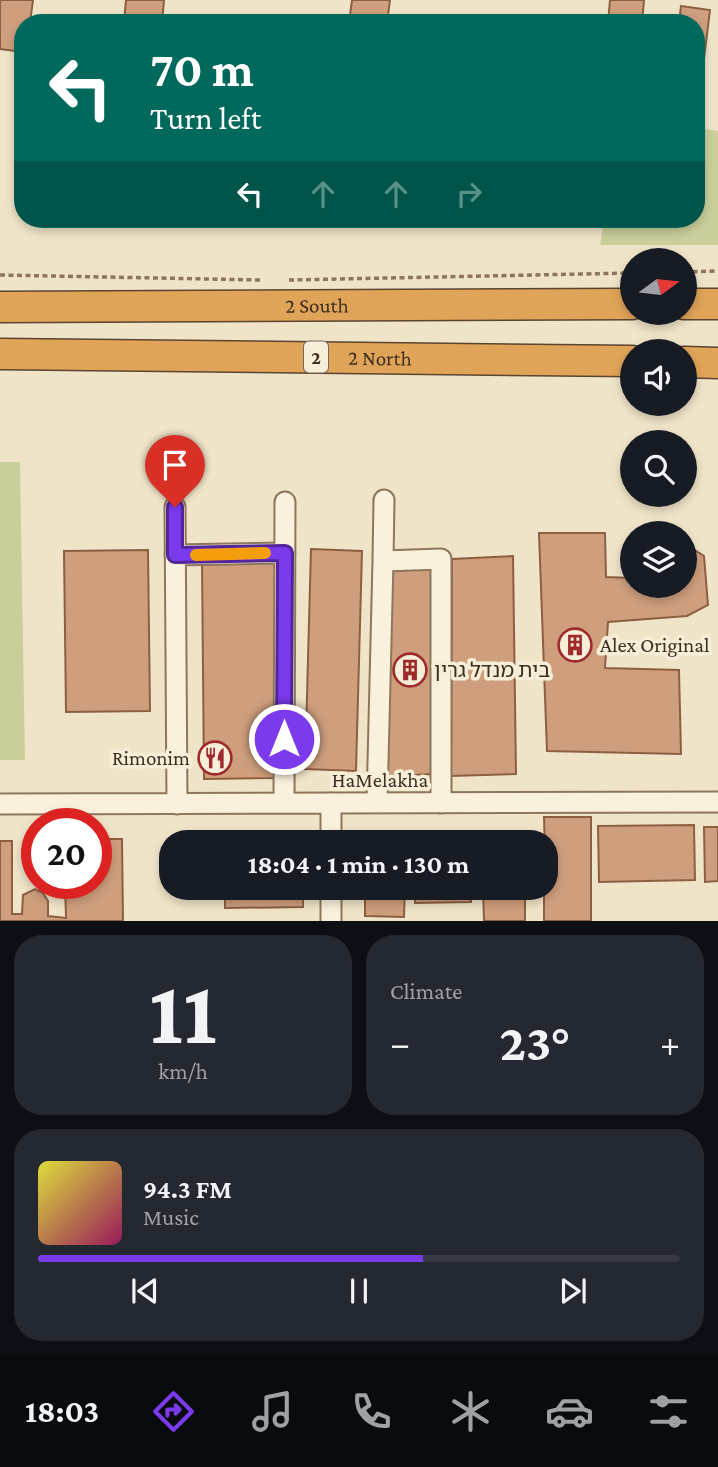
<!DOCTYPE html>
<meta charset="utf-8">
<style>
:root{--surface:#171b24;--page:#242831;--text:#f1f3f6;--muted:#9ea1a6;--line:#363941;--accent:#7c3aed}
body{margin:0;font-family:"Crimson Pro","Noto Sans Hebrew",serif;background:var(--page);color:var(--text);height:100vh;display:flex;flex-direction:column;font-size:26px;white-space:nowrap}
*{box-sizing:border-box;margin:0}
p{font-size:23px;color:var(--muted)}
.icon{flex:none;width:38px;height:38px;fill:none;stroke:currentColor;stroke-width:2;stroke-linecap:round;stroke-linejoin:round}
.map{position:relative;height:921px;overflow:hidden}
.sheet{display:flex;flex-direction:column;gap:14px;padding:14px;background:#0d0f14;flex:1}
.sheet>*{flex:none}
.banner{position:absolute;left:14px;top:14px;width:691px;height:214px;border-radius:28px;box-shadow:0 4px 10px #0003;background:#00695c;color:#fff;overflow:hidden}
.needle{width:46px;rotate:75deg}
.controls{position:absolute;left:620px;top:248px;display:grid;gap:14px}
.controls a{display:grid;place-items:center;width:77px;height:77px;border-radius:50%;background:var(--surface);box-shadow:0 4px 10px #0003;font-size:35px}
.speed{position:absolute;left:21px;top:808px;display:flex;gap:14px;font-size:35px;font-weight:700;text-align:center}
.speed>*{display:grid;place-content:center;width:91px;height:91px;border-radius:50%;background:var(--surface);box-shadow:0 4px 10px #0003;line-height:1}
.speed .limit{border:10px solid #d22;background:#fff;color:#111}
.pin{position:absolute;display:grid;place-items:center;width:60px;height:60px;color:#fff;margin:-72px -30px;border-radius:50% 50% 50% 0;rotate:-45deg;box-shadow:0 0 7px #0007}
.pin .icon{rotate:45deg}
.me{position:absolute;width:77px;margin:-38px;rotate:0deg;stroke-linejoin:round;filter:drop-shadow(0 0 5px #0008)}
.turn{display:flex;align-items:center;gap:24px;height:147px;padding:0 21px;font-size:32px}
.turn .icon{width:91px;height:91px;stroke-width:2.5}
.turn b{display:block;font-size:49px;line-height:60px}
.lanes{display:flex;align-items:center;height:66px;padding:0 21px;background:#0003;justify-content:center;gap:35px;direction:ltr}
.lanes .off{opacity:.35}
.big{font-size:52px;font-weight:700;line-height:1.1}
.sheet .tile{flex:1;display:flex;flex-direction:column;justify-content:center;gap:10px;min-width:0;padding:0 24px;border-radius:28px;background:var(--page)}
.sheet .dial{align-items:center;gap:0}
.dial b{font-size:91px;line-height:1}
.song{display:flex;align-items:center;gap:21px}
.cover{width:84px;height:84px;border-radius:10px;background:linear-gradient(135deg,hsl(60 70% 55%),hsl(330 70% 35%))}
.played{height:7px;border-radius:4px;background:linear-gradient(90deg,var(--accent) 60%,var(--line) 60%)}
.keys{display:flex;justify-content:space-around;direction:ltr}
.heat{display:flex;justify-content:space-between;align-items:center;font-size:38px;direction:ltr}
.sheet .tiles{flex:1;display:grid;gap:14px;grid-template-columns:1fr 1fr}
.tile:last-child{grid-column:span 2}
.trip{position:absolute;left:159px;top:830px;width:399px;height:70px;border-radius:28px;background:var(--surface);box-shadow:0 4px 10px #0003;font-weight:700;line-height:70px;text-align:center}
.tab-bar{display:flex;height:112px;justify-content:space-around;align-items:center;background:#090b0e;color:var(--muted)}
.tab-bar .icon{width:49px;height:49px}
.tab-bar .selected{color:var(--accent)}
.tab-bar b{font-size:32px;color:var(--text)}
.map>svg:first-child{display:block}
.green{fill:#c9cf9b}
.building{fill:#cf9f7d;stroke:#8d5f41;stroke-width:2}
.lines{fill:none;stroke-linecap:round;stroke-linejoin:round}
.minor-casing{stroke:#8d765c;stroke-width:23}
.highway-casing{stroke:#5b4430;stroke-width:33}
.path{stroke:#8d765c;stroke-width:3.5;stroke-dasharray:5 3.5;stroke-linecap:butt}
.minor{stroke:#faf1dc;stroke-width:19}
.highway{stroke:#e0a458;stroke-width:30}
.route-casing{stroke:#51269a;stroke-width:18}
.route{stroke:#7c3aed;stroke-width:12}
.slow{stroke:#f59e0b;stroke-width:12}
.labels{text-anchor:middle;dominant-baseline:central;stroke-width:7;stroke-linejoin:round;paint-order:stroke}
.shield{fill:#f7eed8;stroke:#756857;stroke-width:2}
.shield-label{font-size:19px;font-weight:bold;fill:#3d2e20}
.street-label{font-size:21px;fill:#3d2e20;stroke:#f7eed8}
.poi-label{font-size:21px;fill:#3d2e20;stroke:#f7eed8;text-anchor:start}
</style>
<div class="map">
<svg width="718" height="921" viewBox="0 0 718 921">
<rect width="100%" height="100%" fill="#f0e4c8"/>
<path class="green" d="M697 128 718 131V245H600L604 219H696Z
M0 462H20L25 760H0Z"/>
<path class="building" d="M0 0H33L30 23H23V52L0 49Z
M126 0H164L162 23H124Z
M352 0H390L387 23H349Z
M610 0H644L642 23H608Z
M681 6 710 10 697 116 696 23H679Z
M539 533H605L606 577 632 578V586H684V543L704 556 708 605 687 616 608 622 605 668 679 670 681 754 547 751Z
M311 549 362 551 356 771 305 769Z
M148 550 150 711 66 712 64 551Z
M513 556 516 774 451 776 452 559Z
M275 560 277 778 204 779 202 561Z
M437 564 436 774 382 776 385 565Z
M544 817H591V921H544V887H546Z
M694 825 695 880 599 882 598 826Z
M704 827H718V881L705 882Z
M483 832H525V842H483Z
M224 835H302V842H224Z
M96 839H122L123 921H0V841H12V914H22L23 895 35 889 43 893 48 901V916L66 918 65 884H96Z
M470 840V842H414V841Z
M225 887H303V907L225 908Z
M365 887H405L404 917 365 916Z
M415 887H471V902L415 903Z
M483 887H525V921H484Z"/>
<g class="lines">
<defs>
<path id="minor" d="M175 507 177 804
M175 555 285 553
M383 561 384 500
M284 803 285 502
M331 803V842
M377 803 383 561 441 559V803
M0 804 718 802
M331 887V921"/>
<g id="highway">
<path d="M684 304H718"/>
<path id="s1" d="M0 307 632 304"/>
<path id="s2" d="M0 354 632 361"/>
<path d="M684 362 718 363"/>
</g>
</defs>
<use href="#minor" class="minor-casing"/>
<use href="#highway" class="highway-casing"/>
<path class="path" d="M684 272 718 271
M0 275 260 280
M289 280 632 273"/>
<use href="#minor" class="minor"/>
<use href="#highway" class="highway"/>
</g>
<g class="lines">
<defs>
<path id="route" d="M175 507V555L285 553 284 739"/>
</defs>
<use href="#route" class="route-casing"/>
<use href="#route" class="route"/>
<path class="slow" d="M196 555 265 553"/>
</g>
<defs>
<symbol id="building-ring" viewBox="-11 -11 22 22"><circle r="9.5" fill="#f7eed8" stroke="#9e2a2b" stroke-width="1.5"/><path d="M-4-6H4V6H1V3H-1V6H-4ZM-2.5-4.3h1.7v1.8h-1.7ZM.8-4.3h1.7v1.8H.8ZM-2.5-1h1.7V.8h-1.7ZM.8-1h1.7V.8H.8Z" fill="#9e2a2b"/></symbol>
<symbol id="restaurant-ring" viewBox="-11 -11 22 22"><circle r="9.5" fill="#f7eed8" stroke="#9e2a2b" stroke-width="1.5"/><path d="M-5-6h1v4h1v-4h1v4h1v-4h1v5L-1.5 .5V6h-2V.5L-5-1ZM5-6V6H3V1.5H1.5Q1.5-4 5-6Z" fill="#9e2a2b"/></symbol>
</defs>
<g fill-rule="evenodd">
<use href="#building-ring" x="556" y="626" width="38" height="38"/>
<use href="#building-ring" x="391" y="651" width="38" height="38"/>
<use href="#restaurant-ring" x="196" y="739" width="38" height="38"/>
</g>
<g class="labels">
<rect class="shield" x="304" y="341.5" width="24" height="31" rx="5"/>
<g class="shield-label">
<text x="316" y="357">2</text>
</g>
<g class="street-label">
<text stroke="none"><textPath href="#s1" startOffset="317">2 South</textPath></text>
<text stroke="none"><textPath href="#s2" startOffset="380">2 North</textPath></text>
<text x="380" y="780">HaMelakha</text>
</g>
<g class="poi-label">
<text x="600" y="645">Alex Original</text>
<text x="434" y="670">בית מנדל גרין</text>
<text x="190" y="758" text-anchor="end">Rimonim</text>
</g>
</g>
</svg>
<div class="controls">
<a><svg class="needle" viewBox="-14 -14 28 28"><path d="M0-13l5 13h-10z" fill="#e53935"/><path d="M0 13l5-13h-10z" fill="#9ea1a6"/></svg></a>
<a><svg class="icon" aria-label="sound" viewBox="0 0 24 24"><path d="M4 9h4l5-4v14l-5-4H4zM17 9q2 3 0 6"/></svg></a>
<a><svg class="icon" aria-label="search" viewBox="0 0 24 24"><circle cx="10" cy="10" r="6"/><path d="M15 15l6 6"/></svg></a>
<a><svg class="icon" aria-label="layers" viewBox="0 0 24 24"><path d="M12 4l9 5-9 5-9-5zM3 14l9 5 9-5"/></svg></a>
</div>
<div class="speed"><div class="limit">20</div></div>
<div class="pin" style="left:175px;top:507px;background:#d93025"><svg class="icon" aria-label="arrive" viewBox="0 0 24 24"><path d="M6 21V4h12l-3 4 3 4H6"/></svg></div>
<svg class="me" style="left:284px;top:739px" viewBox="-20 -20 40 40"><circle r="17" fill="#7c3aed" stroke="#fff" stroke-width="3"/><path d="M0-11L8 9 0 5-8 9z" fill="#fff"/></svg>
<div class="trip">18:04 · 1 min · 130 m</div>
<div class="banner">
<div class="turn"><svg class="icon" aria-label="left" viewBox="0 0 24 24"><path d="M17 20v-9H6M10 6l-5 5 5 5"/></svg><div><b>70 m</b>Turn left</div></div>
<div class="lanes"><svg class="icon" aria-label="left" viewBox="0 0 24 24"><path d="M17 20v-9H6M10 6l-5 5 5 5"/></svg><svg class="icon off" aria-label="ahead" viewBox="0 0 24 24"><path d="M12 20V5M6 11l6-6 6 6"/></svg><svg class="icon off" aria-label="ahead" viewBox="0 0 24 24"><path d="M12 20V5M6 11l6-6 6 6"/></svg><svg class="icon off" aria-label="right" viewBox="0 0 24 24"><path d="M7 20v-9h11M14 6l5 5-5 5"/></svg></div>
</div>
</div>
<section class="sheet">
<div class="tiles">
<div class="tile dial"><b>11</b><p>km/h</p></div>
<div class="tile"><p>Climate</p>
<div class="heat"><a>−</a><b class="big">23°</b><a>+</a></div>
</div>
<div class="tile">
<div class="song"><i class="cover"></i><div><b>94.3 FM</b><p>Music</p></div></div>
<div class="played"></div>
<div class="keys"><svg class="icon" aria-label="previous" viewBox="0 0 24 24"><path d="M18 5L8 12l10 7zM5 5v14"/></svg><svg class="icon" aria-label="pause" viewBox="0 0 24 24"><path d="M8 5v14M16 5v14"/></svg><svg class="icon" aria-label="next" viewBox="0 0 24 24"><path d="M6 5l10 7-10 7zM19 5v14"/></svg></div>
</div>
</div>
</section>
<nav class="tab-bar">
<b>18:03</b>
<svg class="icon selected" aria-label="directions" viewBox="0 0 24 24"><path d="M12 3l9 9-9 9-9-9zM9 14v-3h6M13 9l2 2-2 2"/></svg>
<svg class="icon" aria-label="music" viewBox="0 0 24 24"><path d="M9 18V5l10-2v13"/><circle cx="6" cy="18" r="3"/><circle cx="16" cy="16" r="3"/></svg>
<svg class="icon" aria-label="phone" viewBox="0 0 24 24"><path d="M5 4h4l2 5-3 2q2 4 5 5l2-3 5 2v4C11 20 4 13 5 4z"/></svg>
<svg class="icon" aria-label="climate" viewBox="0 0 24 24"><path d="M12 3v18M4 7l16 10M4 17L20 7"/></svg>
<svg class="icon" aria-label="car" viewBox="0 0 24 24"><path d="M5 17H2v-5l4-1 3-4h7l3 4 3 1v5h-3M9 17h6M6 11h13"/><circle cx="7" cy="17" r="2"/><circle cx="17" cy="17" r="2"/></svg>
<svg class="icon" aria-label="filters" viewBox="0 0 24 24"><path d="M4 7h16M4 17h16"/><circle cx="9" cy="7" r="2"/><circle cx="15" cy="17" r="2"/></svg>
</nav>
